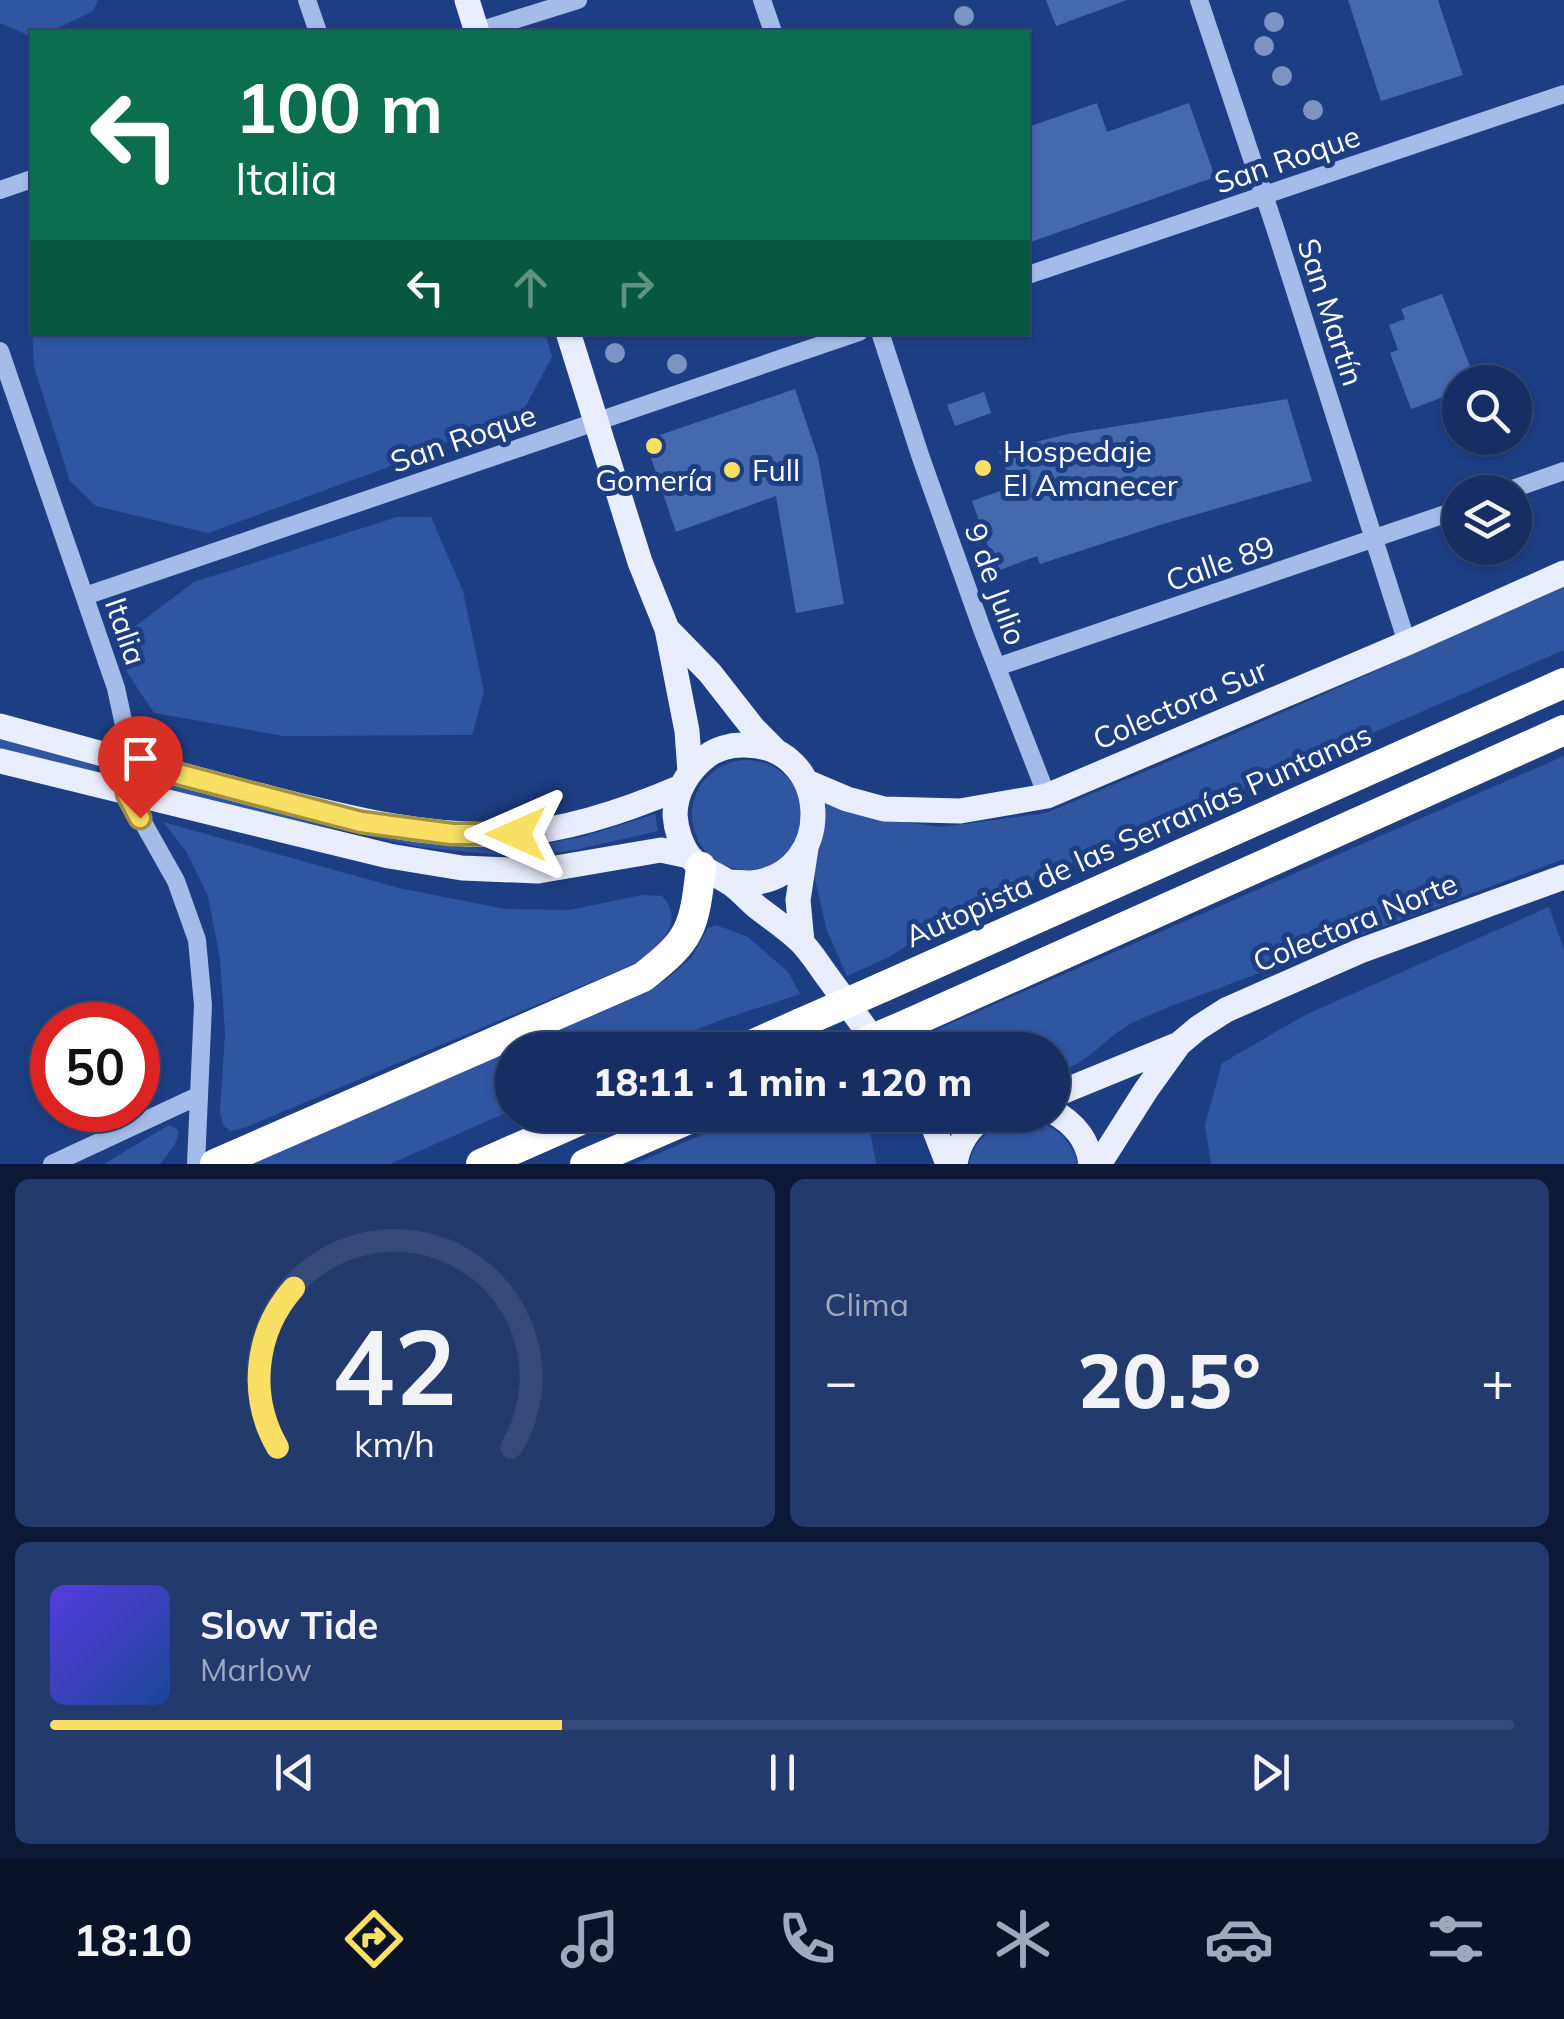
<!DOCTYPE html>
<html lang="es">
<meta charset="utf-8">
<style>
:root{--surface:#162e63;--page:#233a6c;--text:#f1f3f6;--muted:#9ea8be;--line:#354a78;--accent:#f9df64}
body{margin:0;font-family:Mulish,sans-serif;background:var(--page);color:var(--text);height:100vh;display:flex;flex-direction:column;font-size:38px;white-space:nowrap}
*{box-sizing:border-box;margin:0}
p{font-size:32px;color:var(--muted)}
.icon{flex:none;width:55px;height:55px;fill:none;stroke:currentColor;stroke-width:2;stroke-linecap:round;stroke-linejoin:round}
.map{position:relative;height:1164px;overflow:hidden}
.drawer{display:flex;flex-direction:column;gap:15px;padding:15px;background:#0c1936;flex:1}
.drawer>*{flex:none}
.banner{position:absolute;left:30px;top:30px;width:1000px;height:305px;border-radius:0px;box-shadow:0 2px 8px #0004,0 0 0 2px var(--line);background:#0b6e4f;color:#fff;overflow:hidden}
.controls{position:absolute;left:1442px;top:365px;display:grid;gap:20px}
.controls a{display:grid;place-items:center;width:90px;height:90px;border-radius:50%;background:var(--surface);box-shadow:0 2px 8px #0004,0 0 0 2px var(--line);font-size:50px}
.speed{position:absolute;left:30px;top:1002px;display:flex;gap:20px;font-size:50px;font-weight:700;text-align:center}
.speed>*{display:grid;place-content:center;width:130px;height:130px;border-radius:50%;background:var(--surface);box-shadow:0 2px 8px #0004,0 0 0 2px var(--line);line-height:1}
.speed .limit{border:15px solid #d22;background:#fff;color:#111}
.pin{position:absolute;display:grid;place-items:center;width:85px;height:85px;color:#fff;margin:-102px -42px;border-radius:50% 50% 50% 0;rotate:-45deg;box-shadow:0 0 10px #0007}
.pin .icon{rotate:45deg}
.me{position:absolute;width:110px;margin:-55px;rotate:270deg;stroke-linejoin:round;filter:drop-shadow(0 0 8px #0008)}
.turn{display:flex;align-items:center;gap:35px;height:210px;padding:0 40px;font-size:45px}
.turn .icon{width:130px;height:130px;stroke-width:2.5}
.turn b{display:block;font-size:70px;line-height:85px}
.lanes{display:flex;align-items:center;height:95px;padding:0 40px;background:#0003;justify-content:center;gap:50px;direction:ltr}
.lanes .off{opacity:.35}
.big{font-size:75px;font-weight:800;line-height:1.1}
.drawer .card{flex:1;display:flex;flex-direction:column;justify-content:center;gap:15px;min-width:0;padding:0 35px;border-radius:15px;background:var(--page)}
.drawer .dial{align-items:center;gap:0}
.dial svg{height:260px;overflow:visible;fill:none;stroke:var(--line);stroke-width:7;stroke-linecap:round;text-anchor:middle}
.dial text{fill:var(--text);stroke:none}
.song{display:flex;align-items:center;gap:30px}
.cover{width:120px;height:120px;border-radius:15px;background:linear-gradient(135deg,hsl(250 70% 55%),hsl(220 70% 35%))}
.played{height:10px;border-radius:5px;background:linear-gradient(90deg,var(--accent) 35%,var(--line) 35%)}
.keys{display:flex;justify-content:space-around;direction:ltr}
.heat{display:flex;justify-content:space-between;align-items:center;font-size:55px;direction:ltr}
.drawer .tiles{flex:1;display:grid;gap:15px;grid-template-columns:1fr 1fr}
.card:last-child{grid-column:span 2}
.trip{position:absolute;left:495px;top:1032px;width:575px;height:100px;border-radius:50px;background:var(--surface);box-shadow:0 2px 8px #0004,0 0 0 2px var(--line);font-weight:800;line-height:100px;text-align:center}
.tab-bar{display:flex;height:160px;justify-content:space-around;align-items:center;background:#091228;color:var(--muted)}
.tab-bar .icon{width:70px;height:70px}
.tab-bar .selected{color:var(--accent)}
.tab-bar b{font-size:45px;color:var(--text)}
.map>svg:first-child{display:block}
.green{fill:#3156a1}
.building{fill:#4668ad}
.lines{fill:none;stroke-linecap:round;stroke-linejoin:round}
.minor{stroke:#a5bcea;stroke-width:18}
.major{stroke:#e9eefe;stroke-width:25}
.highway{stroke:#fff;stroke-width:30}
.highway-bridge{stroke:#fff;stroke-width:30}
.tree{fill:#7c93c3}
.route-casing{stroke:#a29141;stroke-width:25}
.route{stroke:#f9df64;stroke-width:18}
.poi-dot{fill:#f9df64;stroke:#1e3e84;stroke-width:4}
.labels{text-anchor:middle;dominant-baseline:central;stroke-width:10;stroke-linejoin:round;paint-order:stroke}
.street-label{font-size:30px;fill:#fff;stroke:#1e3e84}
.poi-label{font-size:30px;fill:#fff;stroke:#1e3e84;text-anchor:start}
</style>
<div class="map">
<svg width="1564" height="1164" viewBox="0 0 1564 1164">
<rect width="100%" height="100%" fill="#1e3e84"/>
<path class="green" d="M0 0H98L93 11 50 32H32V37L0 23Z
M32 302V332H545L552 357 523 411 388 467 208 533 96 506 70 481 34 367 31 305Z
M397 517H431L463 591 484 692 472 735 284 736 154 713 125 669 129 631 194 582Z
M1564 587V650L962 911 889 957 847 976 827 931 815 879V850L824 825 826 802 872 818 942 827 1046 813 1234 734Z
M0 738 98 764 95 774 0 749Z
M1564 756V859L1166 1008C1152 1015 1135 1020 1122 1029 1100 1044 1081 1069 1053 1072L1052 1050H919L908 1042Z
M692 815a55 55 0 1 1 110 0a55 55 0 1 1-110 0Z
M159 781 499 846 543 844 582 837 655 814 658 831 584 848 540 856 499 855 420 847 156 790Z
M163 822 399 888 505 909 569 910 643 895 662 896C686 922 660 942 641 961L244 1128 230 1131 223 1125 220 1111 225 1033 220 959 208 896 186 851Z
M1549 907 1564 950V1164H1211L1205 1125 1222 1063 1307 1014Z
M716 925 748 937 788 972 800 994 718 1021 648 1050H512V1110L390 1164H241L567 1026 666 980 692 957 708 928Z
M748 1115H864L868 1120 876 1164H634Z
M1030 1119C1056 1126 1070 1138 1078 1164H969C976 1133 1000 1121 1030 1119Z
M169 1125 176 1128 179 1133 174 1146 160 1164H104Z"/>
<path class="building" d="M1046 0H1127L1056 26Z
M1348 0H1438L1463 75 1381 101Z
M1097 103 1107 132 1189 103 1215 177 1028 243V127Z
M1442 294 1476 382H1460V391L1411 409 1390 353 1398 350 1389 325 1405 319 1401 309Z
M795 389 818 457 844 604 796 613 776 496 676 532 645 440Z
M984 392 991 413 955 426 947 405Z
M1287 399 1312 481 1163 524 1040 564 1037 556 997 571 972 501 1012 487 999 451 1068 434Z"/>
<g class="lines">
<path class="minor" d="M307 0 318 32
M762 0 773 32
M1199 0 1276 231 1407 643
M475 32 578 0
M0 190 32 179
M1028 275 1564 94
M880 332 921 458 983 632 1047 796
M0 351 116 688 132 762 127 794 176 881 197 940 203 1005 196 1164
M1504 492 1564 471
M85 596 859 332
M997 667 1460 509
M52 1164 198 1096"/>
<path class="major" d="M467 0 477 32
M568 332 640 562 667 629 687 731 690 772
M667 629 710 673 753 728 776 751
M0 726C83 749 167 771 250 793 337 815 422 839 512 834 568 830 630 809 681 787
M0 761 389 856 462 868 538 871 661 850 689 856
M807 782 847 799 884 809 960 811 1047 796 1407 643 1564 573
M728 882C736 882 744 883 751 883 838 875 832 742 742 745 730 745 716 749 707 756 689 770 675 791 675 815 676 829 681 846 690 857 701 870 715 873 728 882 739 888 747 899 757 907 771 918 786 928 799 940 810 950 818 964 827 976 845 1001 863 1025 881 1050
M802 942 798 900 806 848
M1052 1096 1179 1044
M1052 1111C1074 1123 1088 1139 1091 1164
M929 1115 948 1164
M955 1164C958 1143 969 1127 986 1115
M1099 1164 1146 1090 1179 1044 1198 1028 1226 1010 1360 951 1564 877"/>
<path class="highway" d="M883 987 1564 683
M910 1023 1564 730
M740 1050 801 1023
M215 1164 643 977C692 939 694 928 701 867
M481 1164 592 1115
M585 1164 698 1115"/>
<path class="highway-bridge" d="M801 1023 883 987
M847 1050 910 1023"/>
</g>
<g class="tree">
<circle cx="964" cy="16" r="10"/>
<circle cx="1274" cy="22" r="10"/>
<circle cx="1264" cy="46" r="10"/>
<circle cx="1282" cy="76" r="10"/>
<circle cx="1313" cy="110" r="10"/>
<circle cx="615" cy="353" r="10"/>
<circle cx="677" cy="364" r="10"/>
</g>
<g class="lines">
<defs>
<path id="route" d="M140 818 127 794 132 762 361 822 452 834H516"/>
</defs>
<use href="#route" class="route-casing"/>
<use href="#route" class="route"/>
</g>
<g class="poi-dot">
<circle cx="654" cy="446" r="10"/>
<circle cx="983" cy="468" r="10"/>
<circle cx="732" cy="470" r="10"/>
</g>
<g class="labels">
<g class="street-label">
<text transform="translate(1287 159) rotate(-19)">San Roque</text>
<text transform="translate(1331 312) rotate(72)">San Martín</text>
<text transform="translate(463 438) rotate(-19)">San Roque</text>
<text transform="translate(1220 563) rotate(-19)">Calle 89</text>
<text transform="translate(996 584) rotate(70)">9 de Julio</text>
<text transform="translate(126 631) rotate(71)">Italia</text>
<text transform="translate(1180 704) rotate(-23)">Colectora Sur</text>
<text transform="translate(1138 835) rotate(-24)">Autopista de las Serranías Puntanas</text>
<text transform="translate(1355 922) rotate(-22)">Colectora Norte</text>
</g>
<g class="poi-label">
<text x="1003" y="451">Hospedaje<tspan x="1003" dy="34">El Amanecer</tspan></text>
<text x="752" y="470">Full</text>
<text x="654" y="480" text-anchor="middle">Gomería</text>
</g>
</g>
</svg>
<div class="controls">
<a><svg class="icon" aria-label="search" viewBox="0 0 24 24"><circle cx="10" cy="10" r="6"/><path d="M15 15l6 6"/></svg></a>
<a><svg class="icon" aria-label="layers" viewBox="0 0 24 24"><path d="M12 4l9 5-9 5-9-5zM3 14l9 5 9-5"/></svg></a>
</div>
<div class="speed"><div class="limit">50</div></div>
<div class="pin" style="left:140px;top:818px;background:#d93025"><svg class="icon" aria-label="arrive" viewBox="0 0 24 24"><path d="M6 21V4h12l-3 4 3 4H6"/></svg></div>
<svg class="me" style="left:516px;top:834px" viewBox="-20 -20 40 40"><path d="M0-17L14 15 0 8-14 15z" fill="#f9df64" stroke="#fff" stroke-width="4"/></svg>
<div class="trip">18:11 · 1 min · 120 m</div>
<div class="banner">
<div class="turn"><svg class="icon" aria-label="left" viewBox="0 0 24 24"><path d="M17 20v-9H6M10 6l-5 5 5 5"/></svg><div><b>100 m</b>Italia</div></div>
<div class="lanes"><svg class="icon" aria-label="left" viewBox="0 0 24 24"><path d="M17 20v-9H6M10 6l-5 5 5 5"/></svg><svg class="icon off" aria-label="ahead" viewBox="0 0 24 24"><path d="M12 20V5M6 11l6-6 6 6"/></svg><svg class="icon off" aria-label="right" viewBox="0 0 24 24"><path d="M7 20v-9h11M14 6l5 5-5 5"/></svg></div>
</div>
</div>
<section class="drawer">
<div class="tiles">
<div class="card dial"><svg viewBox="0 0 100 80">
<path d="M14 69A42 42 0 1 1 86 69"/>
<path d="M14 69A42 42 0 0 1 19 20" stroke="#f9df64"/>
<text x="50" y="56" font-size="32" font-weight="700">42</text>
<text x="50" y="72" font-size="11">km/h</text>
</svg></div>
<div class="card"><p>Clima</p>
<div class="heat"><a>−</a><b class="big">20.5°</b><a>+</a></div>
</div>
<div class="card">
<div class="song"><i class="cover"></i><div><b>Slow Tide</b><p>Marlow</p></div></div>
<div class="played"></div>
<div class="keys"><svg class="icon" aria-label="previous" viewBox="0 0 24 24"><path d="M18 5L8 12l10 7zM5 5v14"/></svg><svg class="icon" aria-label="pause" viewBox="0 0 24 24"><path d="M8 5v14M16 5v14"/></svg><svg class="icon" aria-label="next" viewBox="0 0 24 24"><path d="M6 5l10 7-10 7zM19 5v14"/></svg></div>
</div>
</div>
</section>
<nav class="tab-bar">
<b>18:10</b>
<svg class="icon selected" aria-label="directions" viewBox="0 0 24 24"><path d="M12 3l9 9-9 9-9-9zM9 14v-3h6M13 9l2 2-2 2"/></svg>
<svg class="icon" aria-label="music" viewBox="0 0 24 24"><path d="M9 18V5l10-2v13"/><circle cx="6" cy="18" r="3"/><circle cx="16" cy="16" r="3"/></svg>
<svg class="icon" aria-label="phone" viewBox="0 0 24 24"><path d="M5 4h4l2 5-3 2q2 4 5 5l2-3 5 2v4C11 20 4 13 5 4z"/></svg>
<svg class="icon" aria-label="climate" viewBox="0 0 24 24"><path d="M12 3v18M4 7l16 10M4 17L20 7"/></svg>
<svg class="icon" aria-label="car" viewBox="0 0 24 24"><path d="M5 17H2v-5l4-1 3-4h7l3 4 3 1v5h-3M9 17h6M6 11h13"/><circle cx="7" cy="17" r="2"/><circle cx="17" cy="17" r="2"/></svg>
<svg class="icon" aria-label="filters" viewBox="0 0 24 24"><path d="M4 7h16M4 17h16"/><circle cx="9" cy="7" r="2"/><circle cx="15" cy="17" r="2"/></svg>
</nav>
